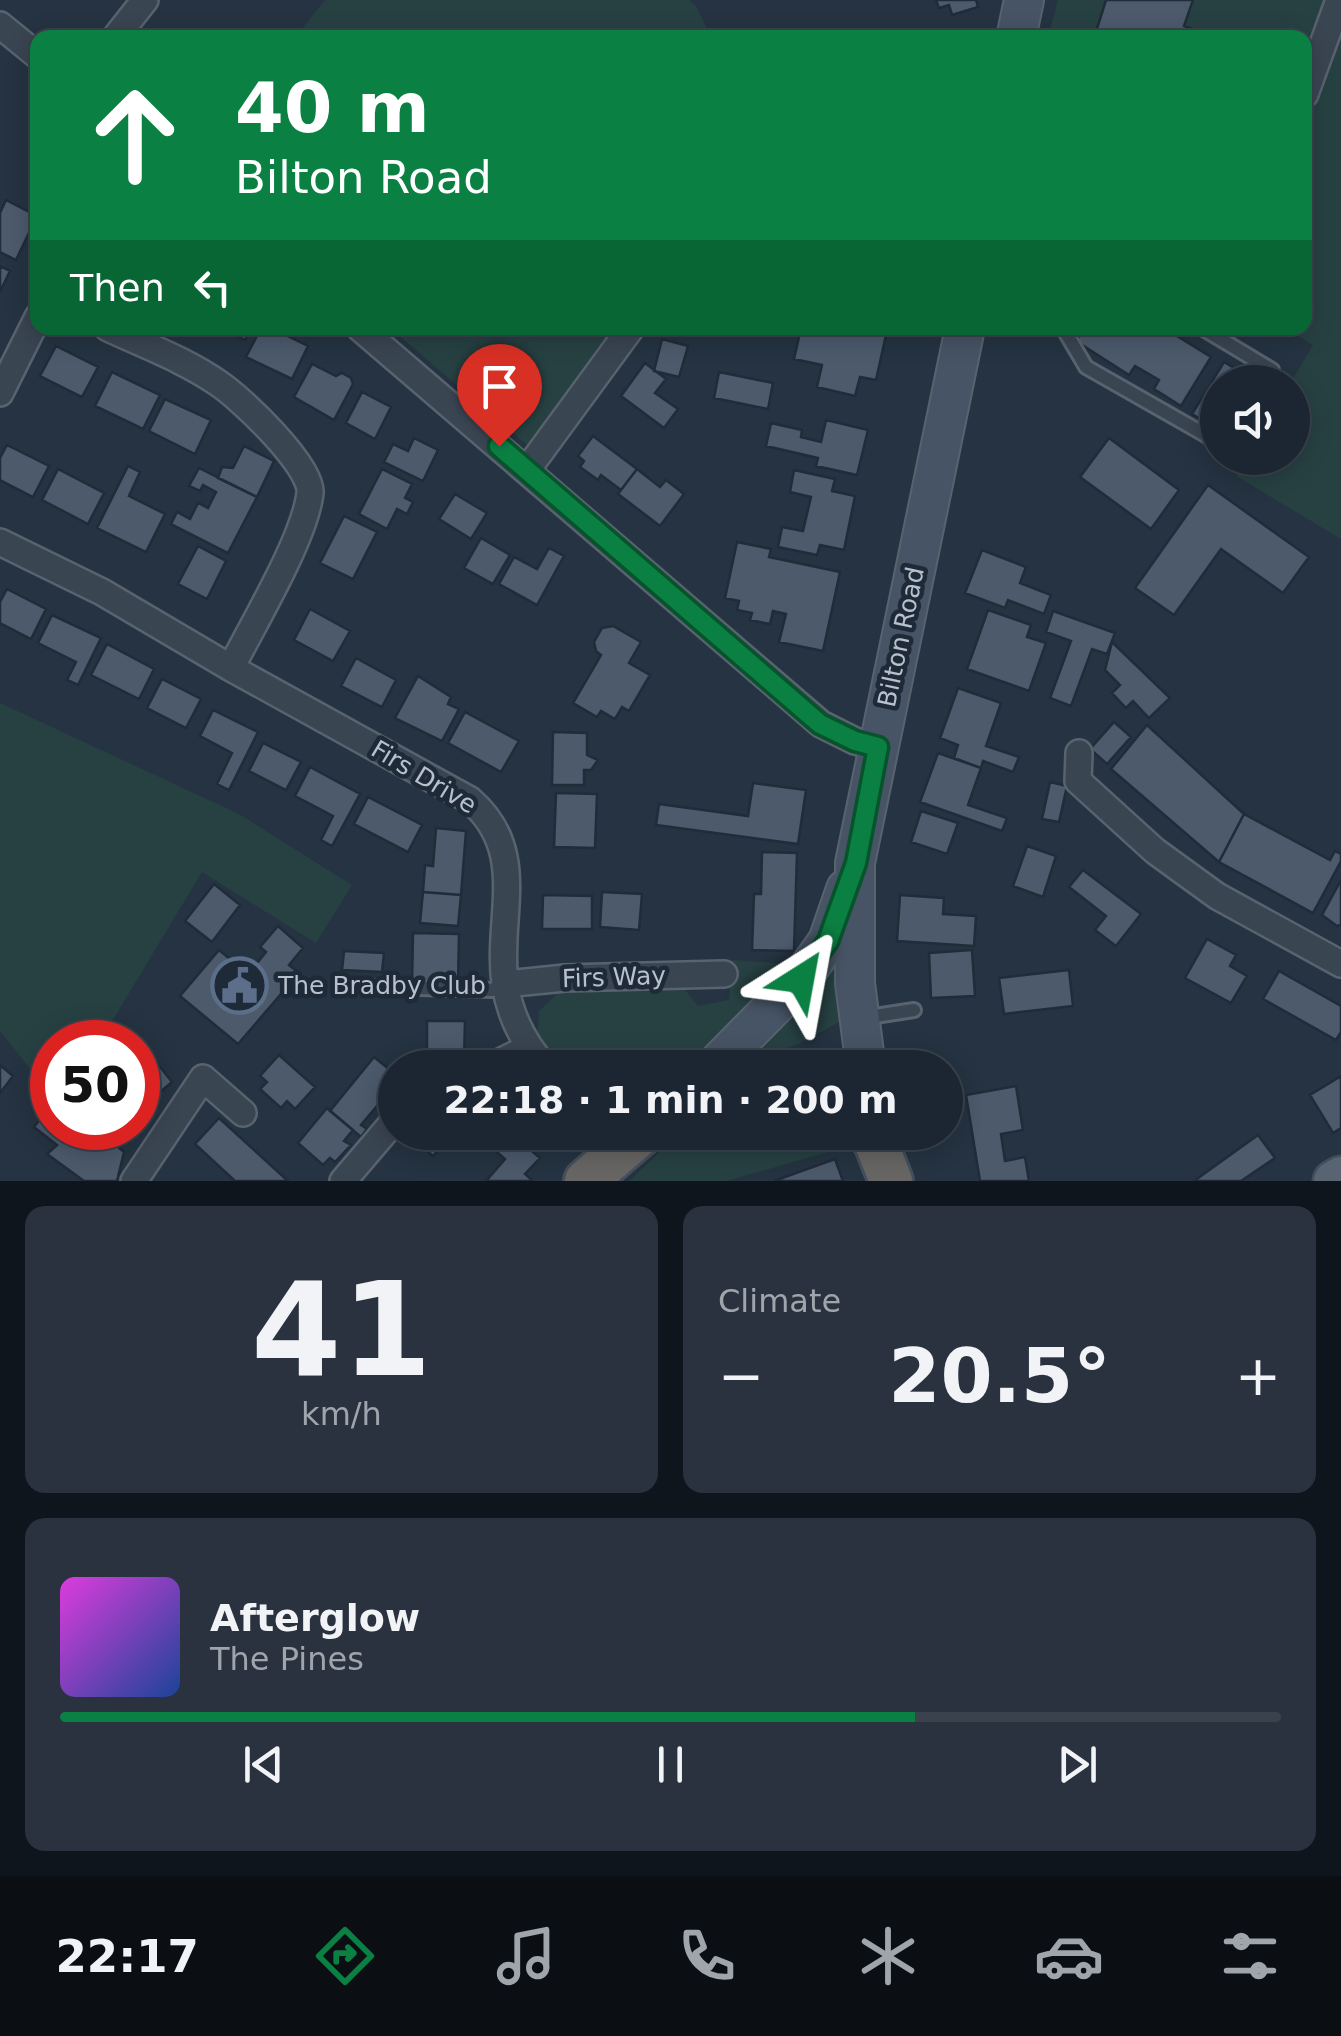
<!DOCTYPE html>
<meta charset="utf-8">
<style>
:root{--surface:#1c2632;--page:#29323e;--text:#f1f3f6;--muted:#a0a5ac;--line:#3a434d;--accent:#0b8043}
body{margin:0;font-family:"DejaVu Sans",sans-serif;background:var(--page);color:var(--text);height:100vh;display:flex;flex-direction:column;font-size:38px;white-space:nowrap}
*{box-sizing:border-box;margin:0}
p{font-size:32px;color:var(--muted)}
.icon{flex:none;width:55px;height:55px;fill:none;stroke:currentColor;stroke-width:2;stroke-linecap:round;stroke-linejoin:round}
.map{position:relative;height:1181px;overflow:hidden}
.drawer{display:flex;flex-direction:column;gap:25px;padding:25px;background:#0f151c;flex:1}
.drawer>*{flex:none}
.hud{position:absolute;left:30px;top:30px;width:1282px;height:305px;border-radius:20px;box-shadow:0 5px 25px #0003,0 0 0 2px var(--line);background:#0b8043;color:#fff;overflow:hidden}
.controls{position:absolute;left:1200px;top:365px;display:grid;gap:20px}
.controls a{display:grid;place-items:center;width:110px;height:110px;border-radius:50%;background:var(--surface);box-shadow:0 5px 25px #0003,0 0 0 2px var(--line);font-size:50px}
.speed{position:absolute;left:30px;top:1020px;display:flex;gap:20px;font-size:50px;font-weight:700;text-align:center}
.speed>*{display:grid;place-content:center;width:130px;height:130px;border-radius:50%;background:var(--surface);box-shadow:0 5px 25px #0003,0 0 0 2px var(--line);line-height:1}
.speed .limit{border:15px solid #d22;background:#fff;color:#111}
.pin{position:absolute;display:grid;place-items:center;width:85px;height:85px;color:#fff;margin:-102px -42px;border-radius:50% 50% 50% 0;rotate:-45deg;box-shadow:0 0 10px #0007}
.pin .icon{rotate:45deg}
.me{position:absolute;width:110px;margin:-55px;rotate:34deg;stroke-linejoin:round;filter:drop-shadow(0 0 8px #0008)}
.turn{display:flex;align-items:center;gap:35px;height:210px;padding:0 40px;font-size:45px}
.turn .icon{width:130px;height:130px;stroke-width:2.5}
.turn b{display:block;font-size:70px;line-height:85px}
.then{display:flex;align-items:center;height:95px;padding:0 40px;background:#0003;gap:20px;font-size:38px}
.big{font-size:75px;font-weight:600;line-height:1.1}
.drawer .tile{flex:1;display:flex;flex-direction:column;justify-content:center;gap:15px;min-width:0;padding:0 35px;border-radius:20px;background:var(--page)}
.drawer .dial{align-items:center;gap:0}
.dial b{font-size:130px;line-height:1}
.song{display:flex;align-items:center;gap:30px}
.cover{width:120px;height:120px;border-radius:15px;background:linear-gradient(135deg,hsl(300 70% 55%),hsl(220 70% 35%))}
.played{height:10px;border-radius:5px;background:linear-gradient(90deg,var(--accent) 70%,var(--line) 70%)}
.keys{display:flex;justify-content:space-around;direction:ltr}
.heat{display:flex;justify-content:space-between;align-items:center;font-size:55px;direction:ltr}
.drawer .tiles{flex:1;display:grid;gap:25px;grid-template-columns:1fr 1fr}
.tile:last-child{grid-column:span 2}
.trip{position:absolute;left:378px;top:1050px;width:585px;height:100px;border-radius:50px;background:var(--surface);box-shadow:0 5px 25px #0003,0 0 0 2px var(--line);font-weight:600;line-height:100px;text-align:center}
.tabs{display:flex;height:160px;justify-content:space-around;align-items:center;background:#0b0f14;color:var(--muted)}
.tabs .icon{width:70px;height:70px}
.tabs .current{color:var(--accent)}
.tabs b{font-size:45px;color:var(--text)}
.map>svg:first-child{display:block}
.green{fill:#274143}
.building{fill:#4c5a6c;stroke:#202c39;stroke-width:2.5}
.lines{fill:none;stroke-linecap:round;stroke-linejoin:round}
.service-casing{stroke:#58636f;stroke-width:18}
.minor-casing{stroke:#58636f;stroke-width:30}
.secondary-casing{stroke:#58636f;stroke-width:42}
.primary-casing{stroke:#434e5b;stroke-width:45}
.trunk-casing{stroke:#44505c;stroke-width:48}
.service{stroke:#3a4552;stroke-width:12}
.minor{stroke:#3a4552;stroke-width:25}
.secondary{stroke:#475465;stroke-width:38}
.primary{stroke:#586472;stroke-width:40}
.trunk{stroke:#686664;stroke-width:42}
.route-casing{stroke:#07532c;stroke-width:25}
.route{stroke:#0b8043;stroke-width:18}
.labels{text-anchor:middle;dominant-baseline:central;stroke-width:9;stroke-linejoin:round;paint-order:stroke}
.street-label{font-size:25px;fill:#b7c0cc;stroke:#1e2a37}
.poi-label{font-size:25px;fill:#b7c0cc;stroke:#1e2a37;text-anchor:start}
</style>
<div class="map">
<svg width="1341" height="1181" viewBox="0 0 1341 1181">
<rect width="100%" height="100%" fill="#253342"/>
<path class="green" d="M325 0H689L696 6 711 37H295Z
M1058 0H1341V539L1236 476 1246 458H1292L1291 382 1313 345 1285 328H1305V38H1048Z
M390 328H613L527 445Z
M0 703 239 814 352 885 316 943 202 872 114 1018 85 1042H52V1069L39 1080 0 1031Z
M839 957 849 1017C814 1035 776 1061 735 1058Z
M732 960 795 964 783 981 687 1067H566L537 1036 539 1011 558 993 682 986 698 1006 729 1000Z
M680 1133H848L855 1144 727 1181H629Z"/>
<path class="building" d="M936 0H976L978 7 952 15 949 5 939 8Z
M1106 0H1193L1184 26 1218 38H1094Z
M904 31 934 38H903Z
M6 200 37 216 16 260 0 252V213Z
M0 266 10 271 0 292Z
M220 328H252L245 340Z
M261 328H271L308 346 292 379 246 357Z
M801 328 844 333 845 328H851L886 335 876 380 860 377 855 396 817 387 822 365 794 359Z
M1085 328H1164L1211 357 1181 406 1154 389 1159 380 1135 366 1129 375 1076 341Z
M662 339 688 346 679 377 654 371Z
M56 346 98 367 82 397 40 376Z
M1224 362 1258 382H1218V429L1192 414Z
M645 363 666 379 655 393 678 409 664 428 621 396Z
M312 364 336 376 342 373 351 378 353 384 334 420 294 397Z
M112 372 160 395 143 429 95 406Z
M719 372 773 383 768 409 714 398Z
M362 392 391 407 375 439 346 423Z
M165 399 211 420 195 454 149 431Z
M826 420 868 430 857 475 816 466 818 458 766 446 771 423 802 430 801 437 821 442Z
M593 436 637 469 621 490 601 475 598 480 580 467 584 461 578 456Z
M414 438 438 450 423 481 384 462 393 444 408 451Z
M1109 438 1179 490 1151 529 1080 477Z
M7 445 49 466 33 497 0 480V458Z
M244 446 274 461 257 497 218 478 222 467 233 468Z
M128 466 140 472 129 496 165 514 146 552 97 528Z
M199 468 257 497 228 553 171 524 177 512 190 519 198 503 208 508 216 492 203 485 200 491 189 486Z
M58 469 104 493 88 524 42 500Z
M382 469 412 484 405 498 413 502 407 514 397 509 387 529 359 514Z
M637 469 660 487 666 480 684 494 660 526 618 494Z
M794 470 835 479 832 491 855 496 844 550 820 545 817 555 778 547 782 527 803 531 811 497 790 492Z
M1208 485 1309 557 1283 593 1221 549 1174 615 1135 588Z
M455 494 487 513 471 539 439 519Z
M344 516 377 532 353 579 320 563Z
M481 538 510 555 493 584 464 568Z
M737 542 771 549 769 557 840 572 823 651 779 642 786 614 773 611 770 624 750 620 752 613 737 610 739 601 725 598Z
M198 546 226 561 207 599 178 584Z
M549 548 564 556 537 605 499 584 514 557 537 569Z
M982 550 1026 567 1020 583 1051 595 1044 614 1008 600 1005 608 965 593Z
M7 589 46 609 31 639 0 623V602Z
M310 609 350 631 333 661 294 640Z
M988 610 1031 625 1027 637 1046 643 1029 691 967 669Z
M1053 611 1115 633 1107 654 1092 649 1071 706 1050 698 1071 641 1046 632Z
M52 615 101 638 78 685 67 680 76 662 38 643Z
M613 626 641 642 629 663 650 675 629 711 622 707 615 719 601 711 597 717 573 703 601 655 596 651 594 642 602 628Z
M1112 642 1170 698 1149 718 1133 701 1126 708 1112 693 1120 685 1105 670Z
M107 644 154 669 139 699 91 675Z
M356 658 396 680 382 707 341 686Z
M418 676 451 697 448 704 459 709 442 741 395 718Z
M162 679 201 699 186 728 147 708Z
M958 688 1001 703 986 746 1019 757 1013 772 983 761 981 768 954 758 958 745 940 738Z
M213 710 258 732 229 790 217 784 232 753 200 736Z
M465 712 519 741 501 772 448 743Z
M1114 722 1131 737 1107 764 1090 749Z
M1147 725 1244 814 1219 862 1111 769Z
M553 732 587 733V755L598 760 591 770H584V785H552Z
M263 743 301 762 286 790 249 771Z
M938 753 981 768 968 805 1007 818 1002 831 920 802Z
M310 767 360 794 332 846 321 840 333 816 295 796Z
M1050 782 1067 786 1059 822 1042 819Z
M753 783 806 790 798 844 656 825 659 804 748 816Z
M556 793 597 794 595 848 554 847Z
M368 797 422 825 408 852 354 824Z
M921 811 958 823 947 854 911 842Z
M1244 814 1330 860 1335 851 1341 854V861L1313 913 1219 862Z
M436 828 466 831 461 895 423 892 425 865 433 866Z
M1027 846 1056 856 1043 897 1013 886Z
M762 852 797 853 794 951 752 950 754 894H761Z
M1083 870 1141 914 1116 946 1095 930 1106 916 1069 887Z
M1341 880V925L1337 926 1322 915Z
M214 884 240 905 212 942 185 921Z
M423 892 461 895 458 926 420 923Z
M602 892 642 894 639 930 600 927Z
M543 895 592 896V929H542Z
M900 895 944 898 943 914 976 916 974 946 897 941Z
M278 926 303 948 289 965 299 973 238 1044 180 996 219 950 248 974 266 952 260 947Z
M413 933 459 934 458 985 412 984Z
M1207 939 1236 955 1230 966 1247 976 1231 1003 1185 978Z
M972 950 975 996 931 998 929 953Z
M344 951 384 953 382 972 342 970Z
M1069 970 1073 1006 1004 1014 999 978Z
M1279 971 1341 1006V1032L1336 1040 1263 999Z
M427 1021H465L464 1060H427Z
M149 1053 172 1082 141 1108 138 1103V1062Z
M279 1055 315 1087 295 1109 287 1101 281 1108 260 1089 267 1082 260 1076Z
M374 1057 395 1074V1097L384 1111 377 1106 361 1125 367 1129 361 1137 330 1111Z
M0 1065 13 1076 0 1093Z
M1341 1076V1128L1333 1133 1310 1095Z
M1016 1086 1023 1130 1001 1134 1005 1161 1025 1157 1029 1181H980L966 1095Z
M52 1105V1128H95L124 1152 117 1181H84L47 1154 57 1145 34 1127Z
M327 1108 353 1130 344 1141 351 1145 335 1162 330 1158 323 1165 298 1143Z
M219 1118 288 1181H235L195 1144Z
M427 1132H473L457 1151 446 1141 433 1156 418 1143Z
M474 1132H523L518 1139 540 1158 525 1174 533 1181H486L505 1159Z
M1258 1135 1275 1158 1241 1181H1194Z
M835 1159 843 1181H774Z"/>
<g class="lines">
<defs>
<path id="service" d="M1063 328 1086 367 1209 437
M1202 328 1272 370
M343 986 492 990 505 984
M862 1018 914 1010"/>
<path id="minor" d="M0 25 38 56
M115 38 145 0
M1305 94 1339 0
M108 328C144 345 185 360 218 383 241 398 313 467 310 493 305 538 253 624 231 668
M360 328 821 724 855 741 878 747
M0 393 38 317
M527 470 631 328
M0 542 102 592 231 668 470 800C530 852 496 916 505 984 510 1016 525 1045 546 1068
M1079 753 1078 781 1155 851 1217 896 1341 964
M505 984 565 978 724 974
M488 1068 528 1048
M134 1181 203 1078 243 1113
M343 1181 395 1120"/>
<path id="secondary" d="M1016 38 1024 0
M713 1068 801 979 828 941 846 889
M866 1068 855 983V863L965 328"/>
<path id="primary" d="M1334 1181 1341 1177"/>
<path id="trunk" d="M868 1132 876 1143 891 1181
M586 1181 643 1132"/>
</defs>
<use href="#service" class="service-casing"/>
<use href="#minor" class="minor-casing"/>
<use href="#secondary" class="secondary-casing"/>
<use href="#primary" class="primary-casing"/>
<use href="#trunk" class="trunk-casing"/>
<use href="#service" class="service"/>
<use href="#minor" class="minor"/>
<use href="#secondary" class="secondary"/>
<use href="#primary" class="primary"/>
<use href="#trunk" class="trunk"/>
</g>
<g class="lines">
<defs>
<path id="route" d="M499 446 820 724 855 741 878 747 856 863 828 941 801 979"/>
</defs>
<use href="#route" class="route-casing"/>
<use href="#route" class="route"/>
</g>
<defs>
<symbol id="civic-ring" viewBox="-11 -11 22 22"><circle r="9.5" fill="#1e2a37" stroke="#5c6f8a" stroke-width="1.5"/><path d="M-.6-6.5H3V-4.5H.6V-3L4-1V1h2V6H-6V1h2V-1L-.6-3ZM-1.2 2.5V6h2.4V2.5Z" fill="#5c6f8a"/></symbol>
</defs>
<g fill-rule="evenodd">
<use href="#civic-ring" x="208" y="954" width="63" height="63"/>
</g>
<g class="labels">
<g class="street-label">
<text transform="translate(901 637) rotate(-78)">Bilton Road</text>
<text transform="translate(424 777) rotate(31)">Firs Drive</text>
<text transform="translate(614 977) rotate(-2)">Firs Way</text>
</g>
<g class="poi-label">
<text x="278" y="985">The Bradby Club</text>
</g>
</g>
</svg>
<div class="controls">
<a><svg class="icon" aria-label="sound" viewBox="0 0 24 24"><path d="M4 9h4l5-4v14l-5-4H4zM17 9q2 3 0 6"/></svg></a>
</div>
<div class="speed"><div class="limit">50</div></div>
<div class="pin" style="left:499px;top:446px;background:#d93025"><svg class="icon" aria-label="arrive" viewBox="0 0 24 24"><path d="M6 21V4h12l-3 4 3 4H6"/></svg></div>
<svg class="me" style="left:801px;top:979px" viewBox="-20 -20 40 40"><path d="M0-17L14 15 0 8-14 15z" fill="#0b8043" stroke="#fff" stroke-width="4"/></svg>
<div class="trip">22:18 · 1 min · 200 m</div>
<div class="hud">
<div class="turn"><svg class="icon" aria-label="ahead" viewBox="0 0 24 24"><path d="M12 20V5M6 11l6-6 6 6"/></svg><div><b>40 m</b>Bilton Road</div></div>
<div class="then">Then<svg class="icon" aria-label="left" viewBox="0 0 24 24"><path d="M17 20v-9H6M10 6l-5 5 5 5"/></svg></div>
</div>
</div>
<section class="drawer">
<div class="tiles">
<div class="tile dial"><b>41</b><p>km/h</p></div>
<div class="tile"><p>Climate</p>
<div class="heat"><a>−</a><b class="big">20.5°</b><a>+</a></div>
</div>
<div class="tile">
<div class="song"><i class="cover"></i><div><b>Afterglow</b><p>The Pines</p></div></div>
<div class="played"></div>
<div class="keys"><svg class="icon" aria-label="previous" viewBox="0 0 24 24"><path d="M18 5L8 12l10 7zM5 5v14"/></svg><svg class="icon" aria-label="pause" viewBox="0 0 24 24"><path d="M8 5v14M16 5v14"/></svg><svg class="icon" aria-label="next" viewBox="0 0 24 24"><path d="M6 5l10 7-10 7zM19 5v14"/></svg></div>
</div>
</div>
</section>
<nav class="tabs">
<b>22:17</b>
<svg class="icon current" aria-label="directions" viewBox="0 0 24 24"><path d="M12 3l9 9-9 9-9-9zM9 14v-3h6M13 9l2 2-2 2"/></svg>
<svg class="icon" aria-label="music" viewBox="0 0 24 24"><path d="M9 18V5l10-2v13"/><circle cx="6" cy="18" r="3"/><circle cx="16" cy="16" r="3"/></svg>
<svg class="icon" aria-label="phone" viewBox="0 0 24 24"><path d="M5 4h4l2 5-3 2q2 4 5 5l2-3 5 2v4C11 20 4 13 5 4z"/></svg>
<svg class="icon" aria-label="climate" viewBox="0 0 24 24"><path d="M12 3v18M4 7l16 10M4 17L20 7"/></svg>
<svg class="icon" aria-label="car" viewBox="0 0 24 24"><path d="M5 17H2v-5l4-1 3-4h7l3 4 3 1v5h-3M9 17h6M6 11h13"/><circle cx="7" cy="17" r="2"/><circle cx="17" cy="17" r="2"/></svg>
<svg class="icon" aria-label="filters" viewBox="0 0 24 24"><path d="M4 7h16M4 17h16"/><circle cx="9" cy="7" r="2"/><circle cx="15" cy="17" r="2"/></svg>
</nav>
